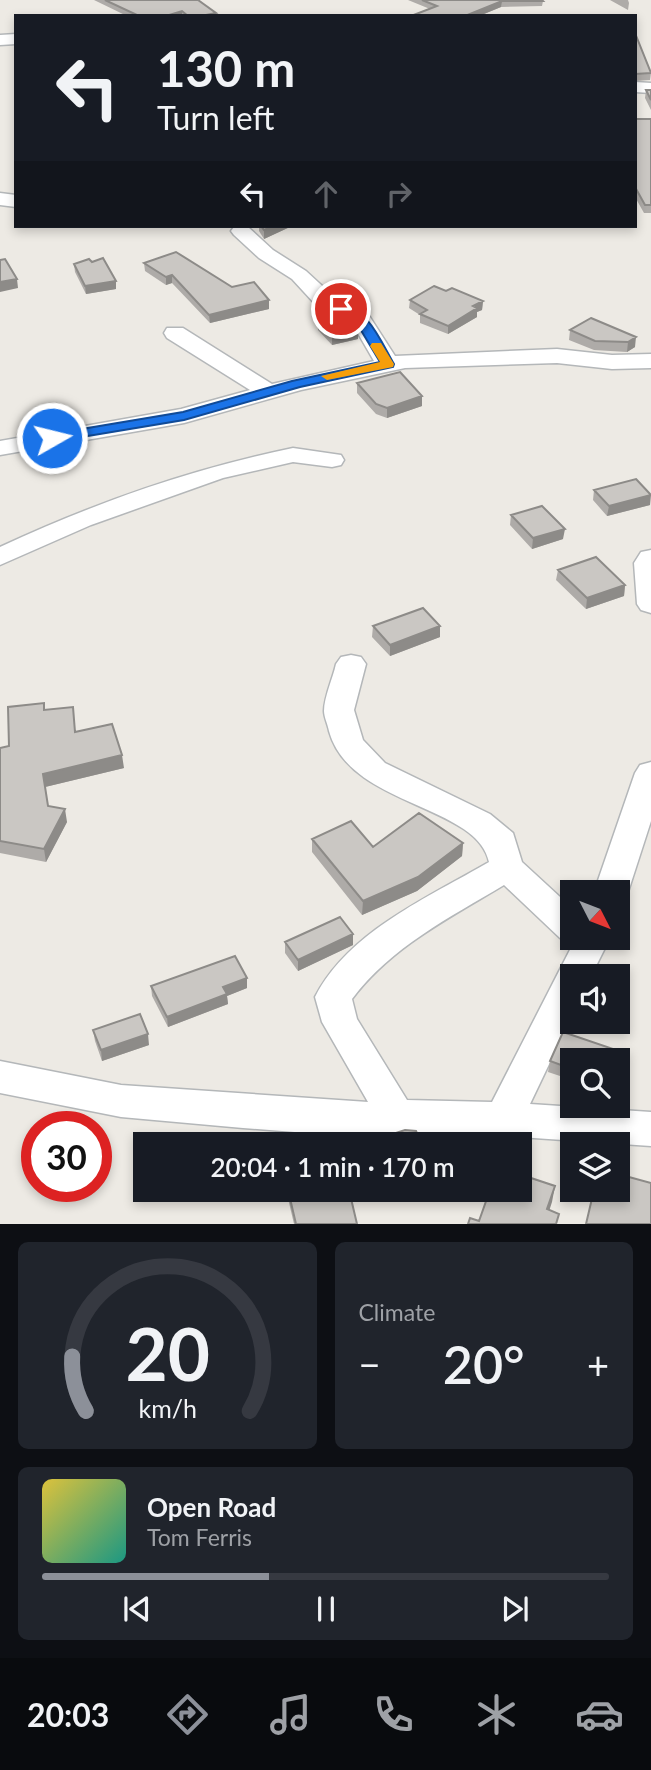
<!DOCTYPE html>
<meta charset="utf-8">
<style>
:root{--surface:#171b24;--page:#20242c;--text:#f1f3f6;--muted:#9ea1a6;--line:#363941;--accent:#8c9099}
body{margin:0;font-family:Lato,sans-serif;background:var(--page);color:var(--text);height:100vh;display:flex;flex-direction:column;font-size:26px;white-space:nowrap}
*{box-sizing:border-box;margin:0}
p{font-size:23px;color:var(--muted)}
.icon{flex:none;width:38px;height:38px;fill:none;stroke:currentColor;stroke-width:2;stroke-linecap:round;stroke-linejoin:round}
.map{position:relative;height:1224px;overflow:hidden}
.drawer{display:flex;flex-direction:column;gap:18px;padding:18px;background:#0d0f14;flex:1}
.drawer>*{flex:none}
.banner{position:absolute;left:14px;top:14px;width:623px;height:214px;border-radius:0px;box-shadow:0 4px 10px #0003;background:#171b24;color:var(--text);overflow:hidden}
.needle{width:46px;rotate:132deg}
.tools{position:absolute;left:560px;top:880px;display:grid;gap:14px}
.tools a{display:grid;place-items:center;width:70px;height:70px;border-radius:0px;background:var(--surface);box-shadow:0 4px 10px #0003;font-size:35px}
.speed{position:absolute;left:21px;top:1111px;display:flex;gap:14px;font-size:35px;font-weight:700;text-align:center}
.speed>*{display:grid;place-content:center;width:91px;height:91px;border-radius:50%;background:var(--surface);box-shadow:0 4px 10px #0003;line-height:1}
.speed .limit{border:10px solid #d22;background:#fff;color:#111}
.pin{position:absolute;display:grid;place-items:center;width:60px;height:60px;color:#fff;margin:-30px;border:4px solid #fff;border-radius:50%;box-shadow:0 2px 7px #0007}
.me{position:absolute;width:77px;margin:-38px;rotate:82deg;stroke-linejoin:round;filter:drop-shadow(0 0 5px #0008)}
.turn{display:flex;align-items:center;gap:24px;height:147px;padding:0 28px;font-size:32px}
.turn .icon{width:91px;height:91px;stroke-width:2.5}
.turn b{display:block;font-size:49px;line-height:60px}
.lanes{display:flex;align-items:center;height:66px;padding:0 28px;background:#0003;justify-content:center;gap:35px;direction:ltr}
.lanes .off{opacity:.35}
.big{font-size:52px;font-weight:600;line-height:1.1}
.drawer .widget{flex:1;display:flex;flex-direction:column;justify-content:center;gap:10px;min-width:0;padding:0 24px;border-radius:10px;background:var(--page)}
.drawer .dial{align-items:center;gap:0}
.dial svg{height:182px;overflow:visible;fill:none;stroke:var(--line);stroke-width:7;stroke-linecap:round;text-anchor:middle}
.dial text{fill:var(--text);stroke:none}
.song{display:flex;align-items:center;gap:21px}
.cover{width:84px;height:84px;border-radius:10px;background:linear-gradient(135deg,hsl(50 70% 55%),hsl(170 70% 35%))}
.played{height:7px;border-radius:4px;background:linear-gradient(90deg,var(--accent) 40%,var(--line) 40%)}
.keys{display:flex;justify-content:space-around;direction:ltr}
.heat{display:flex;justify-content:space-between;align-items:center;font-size:38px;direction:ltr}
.drawer .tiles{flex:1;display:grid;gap:18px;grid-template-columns:1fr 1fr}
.widget:last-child{grid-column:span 2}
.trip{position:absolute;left:133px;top:1132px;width:399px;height:70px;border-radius:0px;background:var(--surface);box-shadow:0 4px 10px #0003;font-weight:600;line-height:70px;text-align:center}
.menu{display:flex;height:112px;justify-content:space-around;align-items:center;background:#090b0e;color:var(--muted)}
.menu .icon{width:49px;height:49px}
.menu .selected{color:var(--accent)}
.menu b{font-size:32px;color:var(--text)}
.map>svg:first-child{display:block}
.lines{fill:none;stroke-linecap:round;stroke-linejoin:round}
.street-casing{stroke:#b4b7b9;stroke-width:3}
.street{fill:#fff;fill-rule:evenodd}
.wall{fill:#aeaba8}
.shaded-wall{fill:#8d8b88}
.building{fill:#cac7c3;stroke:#8d8b88;stroke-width:2}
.route{fill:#1a73e8;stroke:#114b97;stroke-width:2}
.slow{fill:#f59e0b}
</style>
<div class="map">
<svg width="651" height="1224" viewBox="0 0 651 1224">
<rect width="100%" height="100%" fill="#edeae4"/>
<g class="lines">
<defs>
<path id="street" d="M16 34V44L0 45V35Z
M635 82 651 83V93L635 92Z
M0 193 16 195V207L0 205Z
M234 227H248L273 250 306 271 331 294 368 314 395 356 557 349 612 355 651 354V368L612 369 557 363 405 368 301 390 184 423 0 455V441L181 409 250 390 167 338 164 333 167 328H183L272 384 374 361 352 323 315 304 292 279 259 258 234 235 231 231Z
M293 448 341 455 344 460 341 465 332 467 293 462 223 478 91 525 0 565V547C97 502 189 470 293 448Z
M651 550V613L641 610 637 604 634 563 641 552Z
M351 655 361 657 366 664 354 710 363 740 385 763 490 814 513 833 522 862 572 908V938H610L591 976H572V1016L530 1104 651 1112V1146L503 1136 396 1133 357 1137 243 1128 121 1117 0 1093V1061L121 1085 368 1102 322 1022 315 997C349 931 429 897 489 862 477 804 350 807 329 731 328 725 324 717 324 711 324 697 333 678 336 664L341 657ZM504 885 560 938 574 942 492 1102 407 1100 357 1019 352 999C391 947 449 918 504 885Z
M651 762V821L628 892 623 901 618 903V892H594L635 773 640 765Z"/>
</defs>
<use href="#street" class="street-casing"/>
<use href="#street" class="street"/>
</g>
<path class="wall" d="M94 0H198L216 13V16H127Z
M408 0H542L543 1 542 6 501 7 479 16H411L430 9Z
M610 0H628L629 3 628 10Z
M635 33 651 73 650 80 635 81Z
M646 90H651V110L645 98Z
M635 118 636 119H651V213H644L635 197Z
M259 226H292L264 239 259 231Z
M144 263 232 287 269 300V309L210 323 172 283 166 285 145 271Z
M74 264 116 289 86 294 75 272Z
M446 291 483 301 482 310 477 312V317L448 334 420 323V315L409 308 410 300Z
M591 318 635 347 627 352 594 350 569 340 570 330Z
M318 321 358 339 332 345 318 330Z
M357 383 422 396V406L387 418 376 414 357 393Z
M594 490 650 505 607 516 593 500Z
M511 515 563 539 532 549 510 525Z
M558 570 625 585 624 596 586 609 556 580Z
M373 626H440V637L390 656 372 637Z
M45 710 75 731 124 768 45 787 48 806 67 822 46 862 0 853V748L9 746Z
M312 839 373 847 463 843 462 856 417 891 362 915 312 852Z
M353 934V945L298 971 285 953V942Z
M247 978V988L227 996 228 1004 168 1027 152 996 151 986Z
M93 1030 149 1045 102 1061 95 1041Z
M625 1053 623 1064 572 1060V1080L548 1072 550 1061Z
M286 1190H349L357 1224H294Z"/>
<path class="shaded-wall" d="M502 1 501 7 479 16H465Z
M182 11V16H166Z
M273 226H292L264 239V230Z
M172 275V283L166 285V277Z
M17 279 18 288 0 292V282Z
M116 281V289L86 294 85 286Z
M269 300V309L210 323 209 315Z
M483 301 482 310 477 312V317L448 334V326L473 306Z
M358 329V339L332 345V336Z
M636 337 635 347 627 352 628 342Z
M422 396V406L387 418V408Z
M651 495 650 505 607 516 609 506Z
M565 529 563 539 532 549 533 538Z
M625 585 624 596 586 609 587 598Z
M440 626V637L390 656V645Z
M122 755 124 768 45 787 43 774Z
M65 809 67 822 46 862 44 849Z
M463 843 462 856 417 891 362 915 363 901Z
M353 934V945L298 971V960Z
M247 978V988L227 996 228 1004 168 1027 167 1017 223 987Z
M148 1034 149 1045 102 1061 101 1050Z
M625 1053 623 1064 618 1077V1071Z
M555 1186 552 1202 545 1224 547 1209Z"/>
<path class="building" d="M105 0H198L216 13 201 16H188L182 11 166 16H139Z
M422 0H542L543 1H502L465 16H411L437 6Z
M635 33 651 73 635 74Z
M646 90H651V100Z
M635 118 636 119H651V205H645L635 187Z
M261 226H273L264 230Z
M176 252 232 287 254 282 269 300 209 315 172 275 166 277 144 263Z
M103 258 116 281 85 286 74 264 89 259 92 262Z
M5 259 17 279 0 282V260Z
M434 286 446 291 452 288 483 301 473 306 477 308 448 326 420 314 427 310 410 300Z
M347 314 358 329 332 336 318 321Z
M591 318 636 337 628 342 595 341 570 330Z
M400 372 422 396 387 408 376 404 357 383Z
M636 479 651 495 609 506 594 490Z
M542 506 565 529 533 538 511 515Z
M596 557 625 585 587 598 558 570Z
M423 608 440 626 390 645 373 626Z
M44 703V710L73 707 75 732 112 724 122 755 43 774 48 806 65 809 44 849 0 841V748L9 746 8 707Z
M419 813 463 843 418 877 363 901 312 839 351 821 373 847Z
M340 917 353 934 298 960 285 942Z
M235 956 247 978 223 987 227 994 167 1017 151 986Z
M140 1014 148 1034 101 1050 93 1030Z
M563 1032 625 1053 618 1071V1060H572V1069L550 1061Z
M405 1130 416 1131 422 1144H379L377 1139Z
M335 1134 338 1144H284Z
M618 1174 651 1183V1224H586L594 1190H618Z
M522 1175 555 1186 547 1209 559 1214 556 1224H468L470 1218 479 1221 490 1190H503L515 1194 517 1190H520V1182Z
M288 1190H349L357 1224H296Z"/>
<path class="route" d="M337 306C366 302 382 344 394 364L393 367 300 387 184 420 52 442 45 438 52 434 183 412 292 381 380 362 356 322 337 311Z"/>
<path class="slow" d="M372 343H381L394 364 393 367 327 380 321 376 380 362 370 346Z"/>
</svg>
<div class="tools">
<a><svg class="needle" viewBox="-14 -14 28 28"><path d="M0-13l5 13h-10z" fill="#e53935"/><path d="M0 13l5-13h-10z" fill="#9ea1a6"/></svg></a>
<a><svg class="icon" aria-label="sound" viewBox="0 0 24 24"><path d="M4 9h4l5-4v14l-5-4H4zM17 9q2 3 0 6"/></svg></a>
<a><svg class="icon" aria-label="search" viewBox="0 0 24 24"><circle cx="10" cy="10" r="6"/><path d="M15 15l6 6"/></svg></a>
<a><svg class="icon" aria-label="layers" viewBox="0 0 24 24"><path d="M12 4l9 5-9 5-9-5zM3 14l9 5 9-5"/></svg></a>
</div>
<div class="speed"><div class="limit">30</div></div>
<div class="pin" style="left:341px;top:309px;background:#d93025"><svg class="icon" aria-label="arrive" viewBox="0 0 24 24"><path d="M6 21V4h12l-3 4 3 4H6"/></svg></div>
<svg class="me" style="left:52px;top:438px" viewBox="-20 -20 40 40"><circle r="17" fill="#1a73e8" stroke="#fff" stroke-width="3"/><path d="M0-11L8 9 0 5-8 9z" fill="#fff"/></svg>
<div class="trip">20:04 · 1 min · 170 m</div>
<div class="banner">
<div class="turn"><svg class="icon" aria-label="left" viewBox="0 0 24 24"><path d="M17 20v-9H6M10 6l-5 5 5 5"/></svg><div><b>130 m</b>Turn left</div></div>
<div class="lanes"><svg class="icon" aria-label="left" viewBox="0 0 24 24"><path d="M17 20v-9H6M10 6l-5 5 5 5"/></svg><svg class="icon off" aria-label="ahead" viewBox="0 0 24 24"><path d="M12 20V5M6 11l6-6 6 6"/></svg><svg class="icon off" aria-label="right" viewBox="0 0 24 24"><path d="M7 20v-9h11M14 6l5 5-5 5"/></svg></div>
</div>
</div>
<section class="drawer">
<div class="tiles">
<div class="widget dial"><svg viewBox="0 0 100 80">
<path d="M14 69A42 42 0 1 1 86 69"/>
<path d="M14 69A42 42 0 0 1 8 45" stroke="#8c9099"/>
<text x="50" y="56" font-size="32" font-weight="700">20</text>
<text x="50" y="72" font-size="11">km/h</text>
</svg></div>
<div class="widget"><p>Climate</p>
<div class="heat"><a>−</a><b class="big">20°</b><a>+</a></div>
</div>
<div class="widget">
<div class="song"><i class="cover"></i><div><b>Open Road</b><p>Tom Ferris</p></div></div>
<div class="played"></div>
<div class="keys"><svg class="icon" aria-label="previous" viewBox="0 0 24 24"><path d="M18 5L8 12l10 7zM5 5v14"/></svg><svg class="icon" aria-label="pause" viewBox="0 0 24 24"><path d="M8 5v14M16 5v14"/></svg><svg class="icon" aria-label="next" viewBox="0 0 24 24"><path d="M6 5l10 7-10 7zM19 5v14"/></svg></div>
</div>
</div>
</section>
<nav class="menu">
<b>20:03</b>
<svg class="icon selected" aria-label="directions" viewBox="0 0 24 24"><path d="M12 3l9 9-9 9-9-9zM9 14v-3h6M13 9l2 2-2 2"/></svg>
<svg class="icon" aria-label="music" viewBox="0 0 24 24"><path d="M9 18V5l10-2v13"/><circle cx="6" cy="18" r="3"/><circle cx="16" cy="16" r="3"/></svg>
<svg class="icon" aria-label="phone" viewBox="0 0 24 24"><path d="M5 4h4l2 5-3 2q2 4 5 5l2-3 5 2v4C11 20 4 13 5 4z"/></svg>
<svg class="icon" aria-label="climate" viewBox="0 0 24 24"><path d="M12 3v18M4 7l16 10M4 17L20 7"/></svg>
<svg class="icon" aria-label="car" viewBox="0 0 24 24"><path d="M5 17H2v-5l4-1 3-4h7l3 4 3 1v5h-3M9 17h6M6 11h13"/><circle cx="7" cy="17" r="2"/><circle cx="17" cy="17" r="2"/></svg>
</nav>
